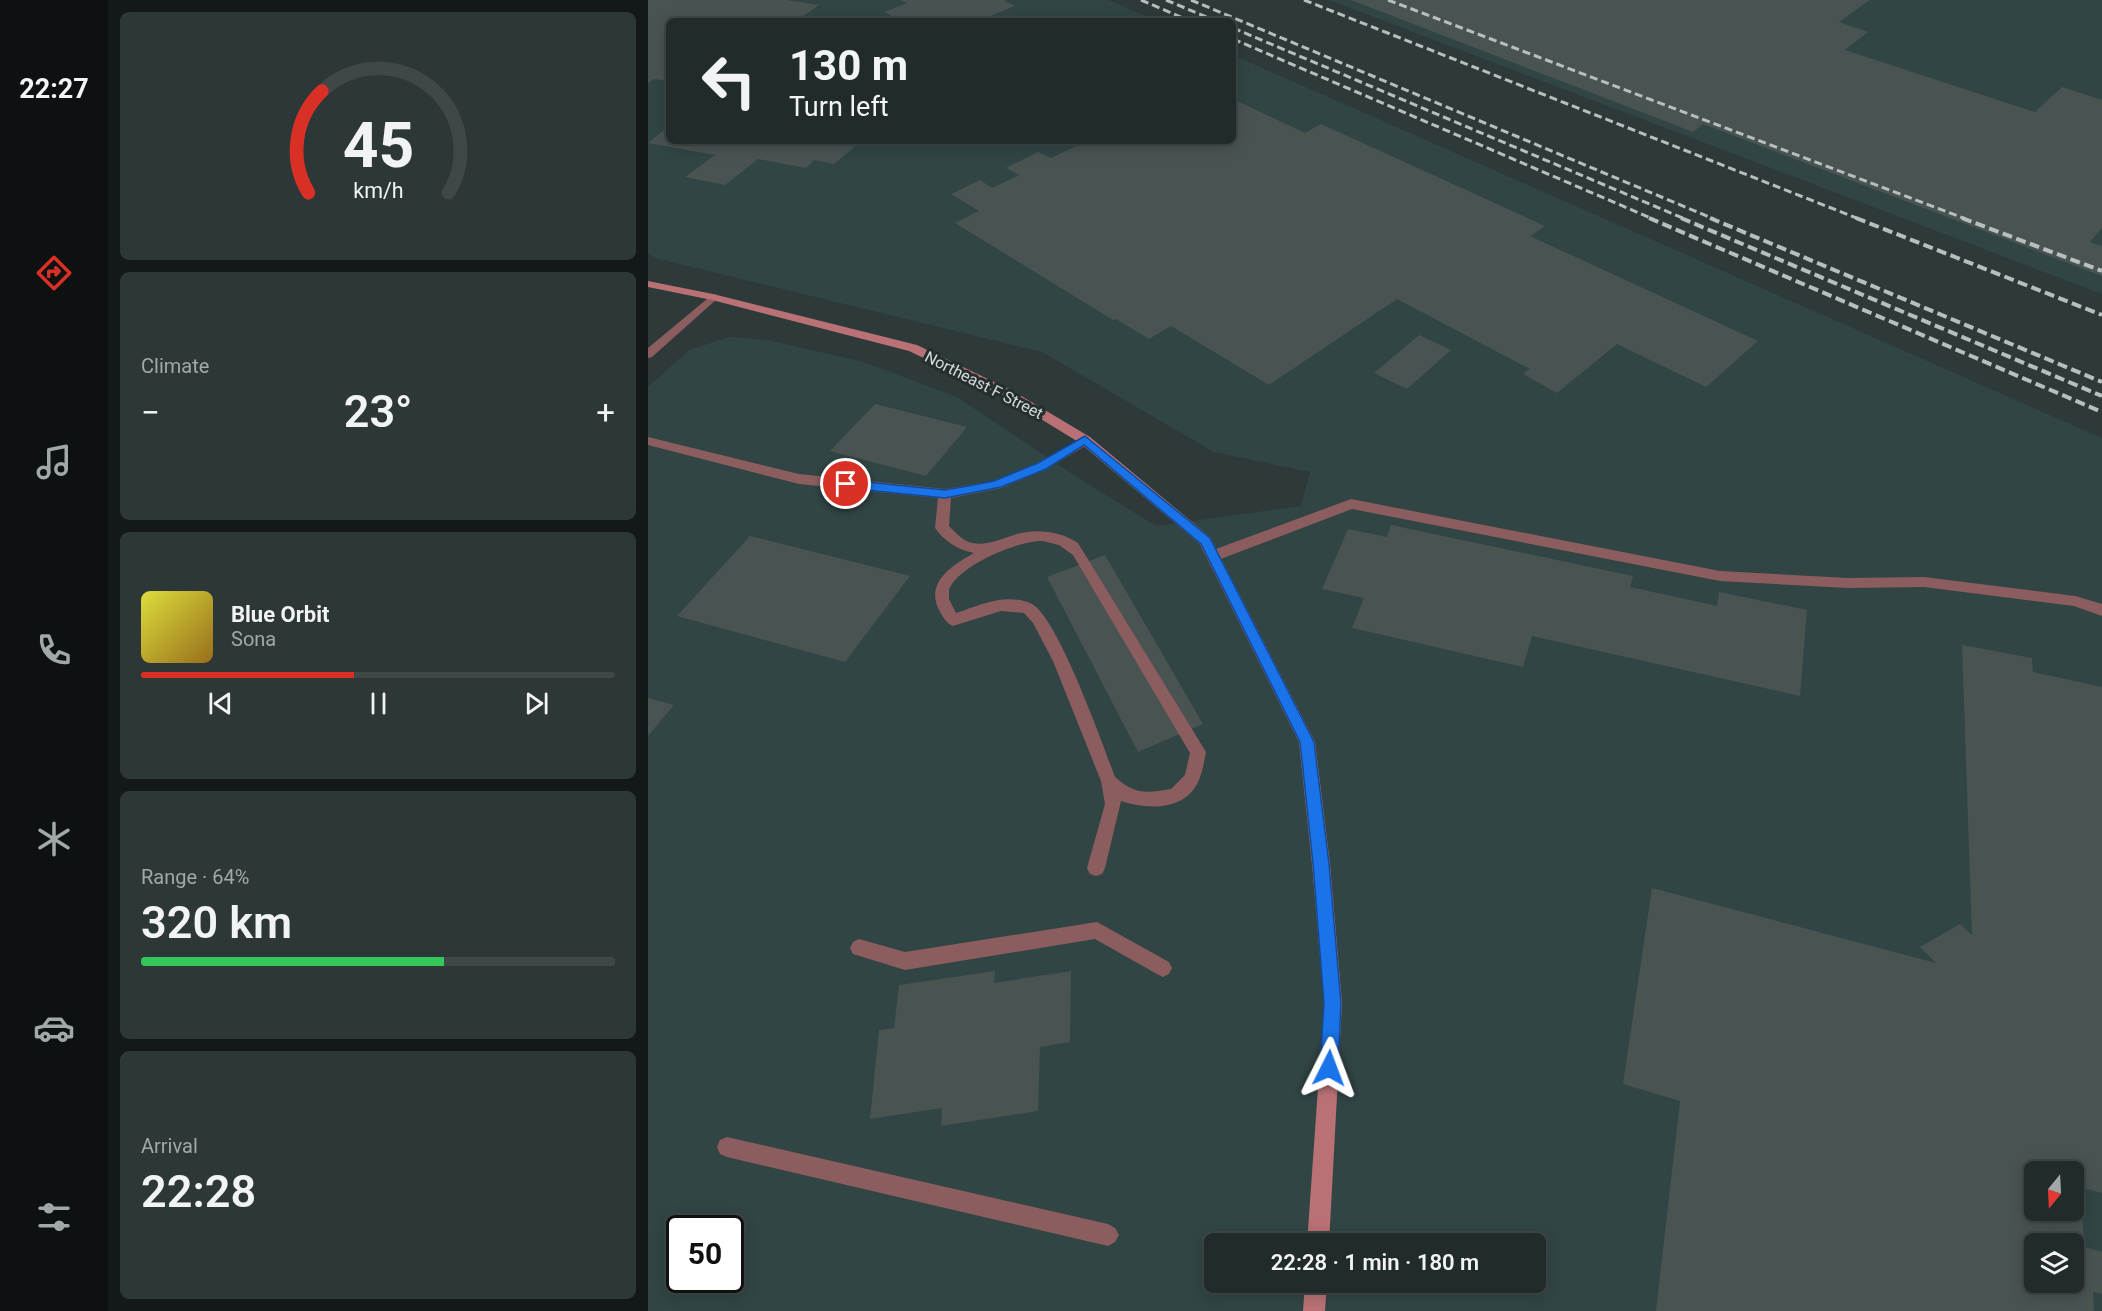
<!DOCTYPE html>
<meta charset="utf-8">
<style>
:root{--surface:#222b2b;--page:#2e3737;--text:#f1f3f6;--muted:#a2a7a9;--line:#3f4747;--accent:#d93025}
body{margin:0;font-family:Roboto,sans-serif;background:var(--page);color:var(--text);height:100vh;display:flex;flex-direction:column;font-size:22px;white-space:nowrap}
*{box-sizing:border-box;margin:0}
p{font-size:20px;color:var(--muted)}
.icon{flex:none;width:33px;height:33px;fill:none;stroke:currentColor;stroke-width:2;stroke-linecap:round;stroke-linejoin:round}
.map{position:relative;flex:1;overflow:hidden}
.drawer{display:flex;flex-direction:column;gap:12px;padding:12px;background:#131818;width:540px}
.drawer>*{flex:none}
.guide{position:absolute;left:18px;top:18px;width:570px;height:126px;border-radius:9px;box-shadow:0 3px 15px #0003,0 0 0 2px var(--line);background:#222b2b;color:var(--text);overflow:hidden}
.needle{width:39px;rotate:198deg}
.buttons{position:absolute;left:1376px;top:1161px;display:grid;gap:12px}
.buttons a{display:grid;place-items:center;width:60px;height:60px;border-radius:9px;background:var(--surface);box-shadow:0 3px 15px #0003,0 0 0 2px var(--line);font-size:30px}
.speed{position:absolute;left:18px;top:1215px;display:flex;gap:12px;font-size:30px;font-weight:700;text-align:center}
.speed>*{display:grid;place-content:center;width:78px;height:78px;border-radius:50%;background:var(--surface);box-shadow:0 3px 15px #0003,0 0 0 2px var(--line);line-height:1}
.speed .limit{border:3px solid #111;border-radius:9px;background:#fff;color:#111}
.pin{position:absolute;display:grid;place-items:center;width:51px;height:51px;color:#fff;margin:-26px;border:3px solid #fff;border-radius:50%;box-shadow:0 2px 6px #0007}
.me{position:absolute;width:66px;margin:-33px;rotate:3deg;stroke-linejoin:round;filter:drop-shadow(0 0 4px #0008)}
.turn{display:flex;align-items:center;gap:21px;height:126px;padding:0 24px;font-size:27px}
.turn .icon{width:78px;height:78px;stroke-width:2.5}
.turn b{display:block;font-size:42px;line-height:51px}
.big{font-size:45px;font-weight:600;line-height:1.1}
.drawer .card{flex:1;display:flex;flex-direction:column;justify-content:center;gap:9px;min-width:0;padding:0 21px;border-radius:9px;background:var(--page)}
.drawer .dial{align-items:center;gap:0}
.dial svg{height:156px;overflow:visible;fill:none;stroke:var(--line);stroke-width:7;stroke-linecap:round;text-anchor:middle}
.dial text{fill:var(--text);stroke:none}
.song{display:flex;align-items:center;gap:18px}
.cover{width:72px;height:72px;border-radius:9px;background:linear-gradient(135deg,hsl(60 70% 55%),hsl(40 70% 35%))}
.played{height:6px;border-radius:3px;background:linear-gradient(90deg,var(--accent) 45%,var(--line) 45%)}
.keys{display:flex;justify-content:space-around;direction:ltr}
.heat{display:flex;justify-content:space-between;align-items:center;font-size:33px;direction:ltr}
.charge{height:9px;border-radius:4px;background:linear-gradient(90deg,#34c759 64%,var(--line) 0)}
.trip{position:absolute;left:556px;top:1233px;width:342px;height:60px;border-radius:9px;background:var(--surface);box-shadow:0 3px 15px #0003,0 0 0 2px var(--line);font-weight:600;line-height:60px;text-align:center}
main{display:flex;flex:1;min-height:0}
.dock{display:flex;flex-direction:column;width:108px;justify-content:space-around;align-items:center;background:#0e1111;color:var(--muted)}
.dock .icon{width:42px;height:42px}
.dock .on{color:var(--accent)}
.dock b{font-size:27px;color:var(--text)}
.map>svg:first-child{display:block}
.built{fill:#314544;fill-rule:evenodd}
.building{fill:#485352;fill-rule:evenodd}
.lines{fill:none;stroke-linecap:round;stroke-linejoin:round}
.service{fill:#8b5d5f;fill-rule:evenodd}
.tertiary{fill:#8b5d5f;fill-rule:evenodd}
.secondary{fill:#b97175;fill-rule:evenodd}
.rail-far1{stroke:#b7bebe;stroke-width:3;stroke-dasharray:8 4;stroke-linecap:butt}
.rail{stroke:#b7bebe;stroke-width:4;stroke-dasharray:10 4.5;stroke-linecap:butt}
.route{fill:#1a73e8;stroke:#114b97;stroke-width:1.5}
.labels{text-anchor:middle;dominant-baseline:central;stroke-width:6;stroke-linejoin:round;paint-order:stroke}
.street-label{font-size:16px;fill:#d4dada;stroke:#242f2e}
</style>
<main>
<nav class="dock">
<b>22:27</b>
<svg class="icon on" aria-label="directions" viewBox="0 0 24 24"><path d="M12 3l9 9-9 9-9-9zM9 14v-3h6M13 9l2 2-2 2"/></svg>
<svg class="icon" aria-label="music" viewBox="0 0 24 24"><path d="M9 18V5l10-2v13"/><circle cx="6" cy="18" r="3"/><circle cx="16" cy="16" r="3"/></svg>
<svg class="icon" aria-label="phone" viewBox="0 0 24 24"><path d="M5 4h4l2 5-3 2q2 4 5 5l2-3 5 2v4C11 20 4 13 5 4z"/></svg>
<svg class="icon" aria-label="climate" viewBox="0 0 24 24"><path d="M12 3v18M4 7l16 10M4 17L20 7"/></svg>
<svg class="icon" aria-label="car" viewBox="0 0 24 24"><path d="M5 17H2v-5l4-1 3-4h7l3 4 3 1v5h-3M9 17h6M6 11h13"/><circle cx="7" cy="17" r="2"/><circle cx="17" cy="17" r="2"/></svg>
<svg class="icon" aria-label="filters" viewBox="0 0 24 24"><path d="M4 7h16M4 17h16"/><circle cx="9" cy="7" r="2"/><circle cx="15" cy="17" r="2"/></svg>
</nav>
<section class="drawer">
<div class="card dial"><svg viewBox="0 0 100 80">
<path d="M14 69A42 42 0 1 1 86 69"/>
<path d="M14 69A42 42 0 0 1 21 17" stroke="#d93025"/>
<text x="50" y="56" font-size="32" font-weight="700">45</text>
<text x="50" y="72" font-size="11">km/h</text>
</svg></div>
<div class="card"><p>Climate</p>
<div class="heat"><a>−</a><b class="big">23°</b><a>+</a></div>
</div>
<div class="card">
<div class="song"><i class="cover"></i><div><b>Blue Orbit</b><p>Sona</p></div></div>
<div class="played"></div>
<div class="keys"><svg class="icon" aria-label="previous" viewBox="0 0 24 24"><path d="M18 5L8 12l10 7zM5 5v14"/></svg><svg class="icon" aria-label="pause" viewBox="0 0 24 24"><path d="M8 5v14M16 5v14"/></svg><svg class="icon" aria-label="next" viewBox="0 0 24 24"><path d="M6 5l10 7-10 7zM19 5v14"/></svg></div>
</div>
<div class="card"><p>Range · 64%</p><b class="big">320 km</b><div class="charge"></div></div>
<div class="card"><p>Arrival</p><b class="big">22:28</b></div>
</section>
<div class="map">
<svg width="1454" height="1311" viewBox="0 0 1454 1311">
<rect width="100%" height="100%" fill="#2e3939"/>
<path class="built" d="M0 0H461L508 21H21V141H585V55L1454 438V1311H0V387L41 350 81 337 119 340 216 362 309 397 424 474 508 526 653 506 662 472 566 452 394 352 7 258 0 253ZM1386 1172H1425V1210H1386ZM32 1228H82V1280H32ZM567 1244H888V1282H567ZM1386 1244H1425V1282H1386Z
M681 0H1454V294Z"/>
<path class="building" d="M0 0H138L171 5 148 21H21V81L6 79 0 83Z
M252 0H359L356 1 367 6 330 21H253L236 12 259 3Z
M703 0H1222L1191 22 1220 32 1197 50 1387 112 1414 87 1454 100V228L1442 242 1454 246V276L1055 124 1045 132Z
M585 99 657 133 673 124 897 226 882 236 1110 341 1058 387 969 344 909 393 875 374 882 369 749 299 621 385 523 326 501 339 468 319 465 320 307 223 331 211 303 194 332 180 344 188 371 175 358 168 390 152 403 158 439 141H585Z
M21 126V141L211 143 186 164 166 160 158 168 110 159 77 185 37 177 67 155 0 143Z
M771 335 803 350 759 389 726 373Z
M227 404 319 427 278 476 182 451Z
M743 525 985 576 982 587 1069 606 1071 592 1159 610 1152 696 884 636 875 667 704 628 716 598 674 589 700 529 739 537Z
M102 536 262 576 197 662 29 616Z
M457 555 555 724 490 752 399 577Z
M1314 645 1384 658 1385 672 1454 687V1193L1431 1187 1437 1247 1454 1252V1294L1445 1292 1446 1311H1008L1032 1101 975 1084 1004 888 1288 963 1272 947 1312 924 1324 935ZM1386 1172H1425V1210H1386ZM1386 1244H1425V1282H1386Z
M0 698 26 705 0 736Z
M347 971 346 983 423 971 422 1042 392 1047 390 1111 293 1126 294 1108 222 1119 231 1030 246 1028 251 985Z"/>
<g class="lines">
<path class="service" d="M437 436 442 437 443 440 442 443 399 469 353 488 303 498 301 526C308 533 315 541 324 543 339 546 353 539 366 535 387 528 412 531 430 543L558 752C556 761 555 771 551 780 538 811 500 810 473 801L457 868 454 874 448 876 442 874 439 868 457 804 453 781 405 661 385 623 376 613 353 611 305 626C298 623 296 618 292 612 276 583 303 566 326 553 310 550 296 541 287 528L290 498 151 484 0 445V437L151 474 297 489 346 481 389 463ZM395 541 411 545 425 555 542 753 537 775 523 789C498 793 487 795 467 777 455 745 410 618 384 604 360 592 331 605 308 613L301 599V590C309 566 371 540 395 541Z
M703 499 1072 571 1200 578 1276 577 1427 596 1454 604V616L1426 606 1276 587 1200 588 1072 581 704 509 570 560 565 561 558 556 560 552Z
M449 922 521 962 524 968 521 974 515 977 509 974 447 939 257 970 205 954 202 948 205 942 211 939 257 952Z
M79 1137 460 1224 467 1228 471 1235 467 1242 460 1246 79 1157 72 1154 69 1147 72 1140Z"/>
<path class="tertiary" d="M65 294 69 295V299L4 357 0 358V348Z"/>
<path class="secondary" d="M0 281 65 294 269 345 365 391 442 437 562 537 667 742 682 864 694 1003 681 1244H659L676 1003 664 864 651 742 552 544 432 443 357 397 261 351 64 300 0 287Z
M657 1282H679L677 1311H655Z"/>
<path class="rail-far1" d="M493 0 542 21
M518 0 568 21
M543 0 1066 219
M656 0 1211 219
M740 0 1318 219
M585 28 1037 219
M585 39 1005 219"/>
<path class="rail" d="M1001 218 1454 412
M1033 218 1454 396
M1062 218 1454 382
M1208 218 1454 315
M1314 218 1454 271"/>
</g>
<path class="route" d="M437 436 562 538 666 742 681 864 693 1003 690 1068 687 1075 681 1077 675 1075 672 1068 676 1003 665 864 652 742 553 544 436 445 398 469 353 487 297 498 198 488 192 484 198 480 297 490 331 484 346 481 390 463Z"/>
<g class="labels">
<g class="street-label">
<text transform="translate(336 385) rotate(27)">Northeast F Street</text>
</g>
</g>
</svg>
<div class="buttons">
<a><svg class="needle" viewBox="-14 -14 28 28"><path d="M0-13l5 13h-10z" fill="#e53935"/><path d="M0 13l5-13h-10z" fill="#a2a7a9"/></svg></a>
<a><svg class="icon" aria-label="layers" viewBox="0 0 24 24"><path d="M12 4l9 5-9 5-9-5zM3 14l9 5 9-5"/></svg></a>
</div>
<div class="speed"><div class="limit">50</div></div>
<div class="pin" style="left:198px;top:484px;background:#d93025"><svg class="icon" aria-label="arrive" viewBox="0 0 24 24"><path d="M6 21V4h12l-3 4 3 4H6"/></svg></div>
<svg class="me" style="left:681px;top:1068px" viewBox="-20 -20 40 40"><path d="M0-17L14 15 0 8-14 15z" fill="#1a73e8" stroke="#fff" stroke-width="4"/></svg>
<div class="trip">22:28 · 1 min · 180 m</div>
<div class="guide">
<div class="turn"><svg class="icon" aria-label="left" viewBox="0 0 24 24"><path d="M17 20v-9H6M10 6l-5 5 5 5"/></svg><div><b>130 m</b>Turn left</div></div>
</div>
</div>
</main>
